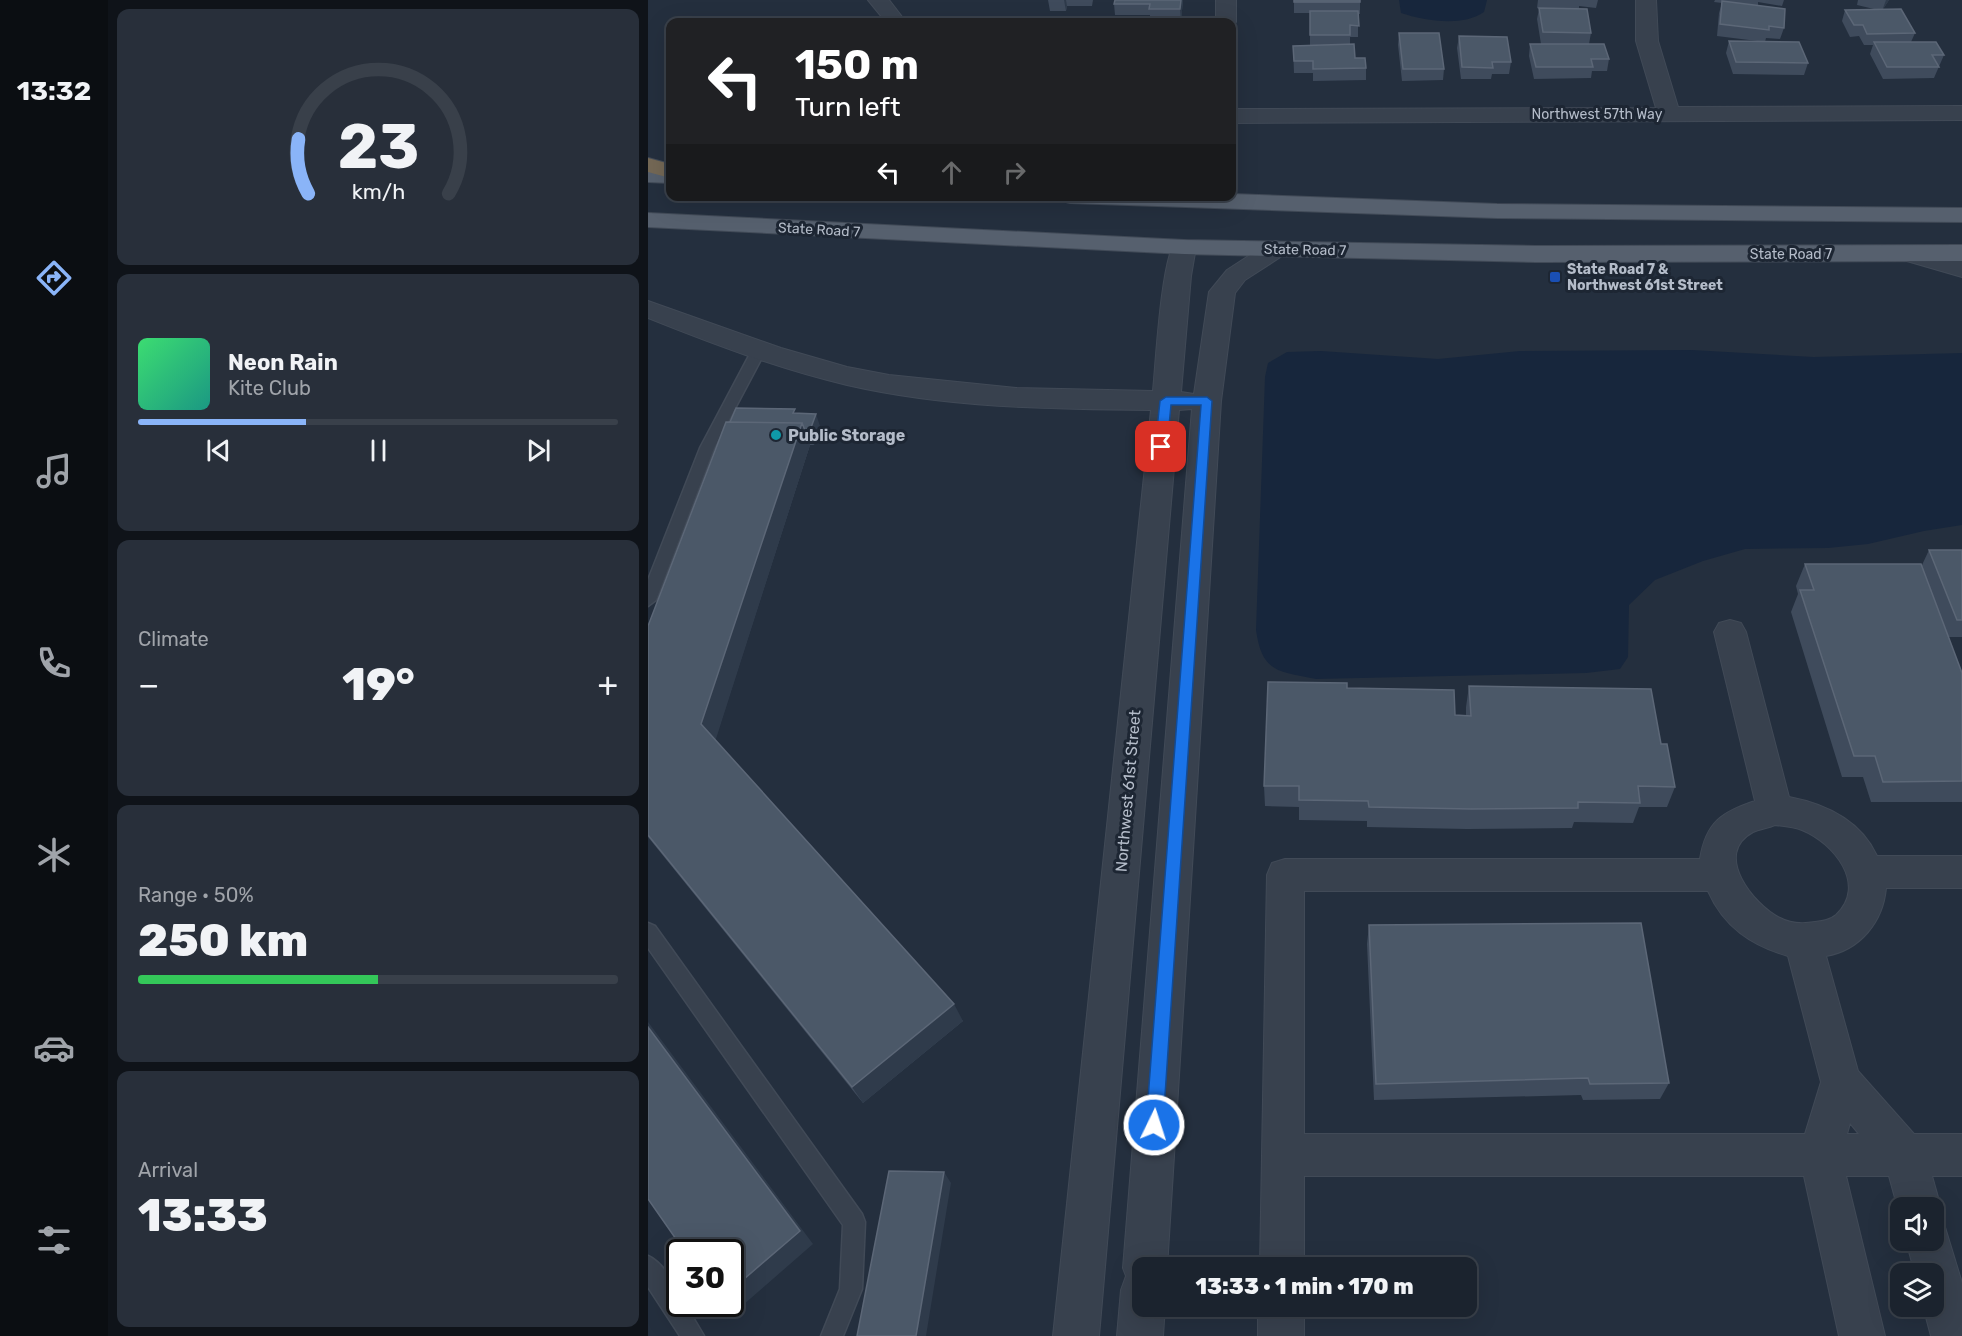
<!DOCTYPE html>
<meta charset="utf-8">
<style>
:root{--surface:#1b232e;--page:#282f3a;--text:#f1f3f6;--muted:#a0a4aa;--line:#39404a;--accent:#8ab4f8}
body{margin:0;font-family:Rubik,sans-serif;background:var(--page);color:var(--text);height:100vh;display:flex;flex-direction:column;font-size:22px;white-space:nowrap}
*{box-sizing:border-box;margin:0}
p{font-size:20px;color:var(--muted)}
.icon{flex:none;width:33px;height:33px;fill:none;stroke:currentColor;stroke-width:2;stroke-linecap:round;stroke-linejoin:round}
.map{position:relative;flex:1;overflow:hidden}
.drawer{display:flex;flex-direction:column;gap:9px;padding:9px;background:#0f1319;width:540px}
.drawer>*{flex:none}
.top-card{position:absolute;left:18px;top:18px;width:570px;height:183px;border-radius:12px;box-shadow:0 6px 24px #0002,0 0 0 2px var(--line);background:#202124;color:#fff;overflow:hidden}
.controls{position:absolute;left:1242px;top:1197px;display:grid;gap:12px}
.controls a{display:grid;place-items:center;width:54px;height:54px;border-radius:12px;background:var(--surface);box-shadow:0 6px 24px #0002,0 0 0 2px var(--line);font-size:30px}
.speed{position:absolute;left:18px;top:1239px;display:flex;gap:12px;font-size:30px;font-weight:700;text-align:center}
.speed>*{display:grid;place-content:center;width:78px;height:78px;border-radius:50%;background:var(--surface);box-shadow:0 6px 24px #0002,0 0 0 2px var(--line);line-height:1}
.speed .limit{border:3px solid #111;border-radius:9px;background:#fff;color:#111}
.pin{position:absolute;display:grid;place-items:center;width:51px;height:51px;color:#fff;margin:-26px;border-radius:12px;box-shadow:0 3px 9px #0006}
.me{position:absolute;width:66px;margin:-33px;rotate:4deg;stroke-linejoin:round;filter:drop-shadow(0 0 4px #0008)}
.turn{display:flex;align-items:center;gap:21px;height:126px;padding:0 30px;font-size:27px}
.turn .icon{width:78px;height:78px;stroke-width:2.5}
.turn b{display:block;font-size:42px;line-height:51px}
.lanes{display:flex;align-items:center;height:57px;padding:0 30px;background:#0003;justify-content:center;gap:30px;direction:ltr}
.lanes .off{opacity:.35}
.big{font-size:45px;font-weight:800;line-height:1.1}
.drawer .tile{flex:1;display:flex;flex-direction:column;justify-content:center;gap:9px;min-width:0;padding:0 21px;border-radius:12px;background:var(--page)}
.drawer .dial{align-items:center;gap:0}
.dial svg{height:156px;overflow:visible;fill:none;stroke:var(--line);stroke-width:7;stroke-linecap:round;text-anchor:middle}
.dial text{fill:var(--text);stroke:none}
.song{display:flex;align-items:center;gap:18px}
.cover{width:72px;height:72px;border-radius:9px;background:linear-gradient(135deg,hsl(140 70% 55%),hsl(170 70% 35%))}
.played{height:6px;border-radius:3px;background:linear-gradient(90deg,var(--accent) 35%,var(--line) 35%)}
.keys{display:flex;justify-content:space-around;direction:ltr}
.heat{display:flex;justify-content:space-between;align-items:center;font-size:33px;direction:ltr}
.charge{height:9px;border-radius:4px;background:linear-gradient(90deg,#34c759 50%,var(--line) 0)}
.trip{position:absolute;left:484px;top:1257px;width:345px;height:60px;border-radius:12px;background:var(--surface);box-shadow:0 6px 24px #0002,0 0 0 2px var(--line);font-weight:800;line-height:60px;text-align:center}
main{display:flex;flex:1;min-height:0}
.menu{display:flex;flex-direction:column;width:108px;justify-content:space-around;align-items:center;background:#0b0e12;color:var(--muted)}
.menu .icon{width:42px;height:42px}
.menu .selected{color:var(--accent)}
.menu b{font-size:27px;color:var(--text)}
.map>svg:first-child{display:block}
.water{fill:#17263c}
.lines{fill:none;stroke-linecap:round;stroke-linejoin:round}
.lane-casing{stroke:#414a57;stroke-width:3}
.street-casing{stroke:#414a57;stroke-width:2}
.primary-casing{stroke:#414a57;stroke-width:2}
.highway-casing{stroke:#434c59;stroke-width:2}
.lane{fill:#38414e;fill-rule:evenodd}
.street{fill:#38414e;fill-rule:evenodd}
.primary{fill:#56606e;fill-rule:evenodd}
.highway{fill:#746855;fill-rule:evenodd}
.wall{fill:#3f4b5c}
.shaded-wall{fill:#2f3b4b}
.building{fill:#4b5868;stroke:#5c6777;stroke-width:1.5}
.route{fill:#1a73e8;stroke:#114b97;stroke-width:1.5}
.transit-dot{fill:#1a4fb4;stroke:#1d2633;stroke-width:2}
.culture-dot{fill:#0f9aa8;stroke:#1d2633;stroke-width:2}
.labels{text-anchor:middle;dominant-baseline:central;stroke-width:6;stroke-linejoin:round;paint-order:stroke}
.far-street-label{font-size:14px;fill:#b4bcc9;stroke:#1d2633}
.far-poi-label{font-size:14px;font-weight:bold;fill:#b4bcc9;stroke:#1d2633;text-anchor:start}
.poi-label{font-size:16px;font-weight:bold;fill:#b4bcc9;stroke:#1d2633;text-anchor:start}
.street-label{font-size:16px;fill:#b4bcc9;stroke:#1d2633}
</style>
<main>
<nav class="menu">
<b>13:32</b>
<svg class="icon selected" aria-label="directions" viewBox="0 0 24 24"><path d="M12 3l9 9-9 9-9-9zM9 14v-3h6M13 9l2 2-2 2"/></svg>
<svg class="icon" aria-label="music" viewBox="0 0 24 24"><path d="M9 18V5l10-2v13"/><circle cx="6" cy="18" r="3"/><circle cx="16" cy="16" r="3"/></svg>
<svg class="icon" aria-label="phone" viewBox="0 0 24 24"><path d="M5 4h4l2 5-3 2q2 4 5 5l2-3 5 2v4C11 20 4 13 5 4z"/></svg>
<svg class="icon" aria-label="climate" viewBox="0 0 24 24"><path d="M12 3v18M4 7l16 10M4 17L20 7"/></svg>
<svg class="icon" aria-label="car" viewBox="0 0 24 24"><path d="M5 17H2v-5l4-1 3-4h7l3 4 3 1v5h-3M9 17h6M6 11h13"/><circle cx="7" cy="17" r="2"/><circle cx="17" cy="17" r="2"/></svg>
<svg class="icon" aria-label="filters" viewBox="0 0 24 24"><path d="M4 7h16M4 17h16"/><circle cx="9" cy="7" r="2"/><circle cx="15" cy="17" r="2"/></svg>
</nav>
<section class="drawer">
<div class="tile dial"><svg viewBox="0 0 100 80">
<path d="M14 69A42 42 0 1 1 86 69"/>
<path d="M14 69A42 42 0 0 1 9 41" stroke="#8ab4f8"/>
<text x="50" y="56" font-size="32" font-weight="700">23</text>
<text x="50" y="72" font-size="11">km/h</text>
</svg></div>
<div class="tile">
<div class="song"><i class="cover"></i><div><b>Neon Rain</b><p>Kite Club</p></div></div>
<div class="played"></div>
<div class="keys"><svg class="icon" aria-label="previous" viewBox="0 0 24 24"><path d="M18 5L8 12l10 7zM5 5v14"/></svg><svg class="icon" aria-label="pause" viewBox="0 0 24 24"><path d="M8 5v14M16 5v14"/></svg><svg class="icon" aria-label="next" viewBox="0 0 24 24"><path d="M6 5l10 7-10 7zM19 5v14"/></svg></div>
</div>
<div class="tile"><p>Climate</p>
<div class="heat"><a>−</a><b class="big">19°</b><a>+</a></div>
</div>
<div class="tile"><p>Range · 50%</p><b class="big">250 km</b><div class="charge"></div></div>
<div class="tile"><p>Arrival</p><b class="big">13:33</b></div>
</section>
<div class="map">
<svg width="1314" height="1336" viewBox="0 0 1314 1336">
<rect width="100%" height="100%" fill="#242f3e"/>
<path class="water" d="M751 0H839L836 12C815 27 777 21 753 13Z
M1044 350 1166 357 1314 353V525L1276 531 1220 544 1180 548 1097 549 1055 561 1007 580 981 605 980 657 972 669 938 673 668 679C630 671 614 673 608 630L617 377 620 363 639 352 673 351 790 359 872 351Z"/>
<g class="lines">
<defs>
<path id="lane" d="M111 346 118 350 66 448 8 600 0 606V580L52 448 104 350Z
M0 923 7 926 214 1214 217 1222 214 1289 195 1336H173L192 1289 195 1225 0 948Z
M0 1256C14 1262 32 1288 32 1304H37L56 1336H32L0 1287Z"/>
<path id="street" d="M220 0H241L258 22H238Z
M568 0H588V22L585 26 584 22H568Z
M988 0H1008L1010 41 1030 107 1314 106V120L584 123V109L1008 108 988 41Z
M536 240 545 242 548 247 543 276 533 392 546 394 561 292 579 270 619 244 628 241 637 244 641 249 637 254 597 280 587 293 573 401 519 1268H495V1306H517L515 1336H469L473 1290 478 1276 475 1268 544 409 531 410 451 1336H405L503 410C401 409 299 408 199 385 131 369 65 344 0 318V301L133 348 199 367 241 375 368 388 505 391C508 361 513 263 527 242Z
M1261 246 1314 261V277L1252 259 1248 254 1252 249Z
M1082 620 1093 623 1098 632 1141 797C1178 804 1213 821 1229 856H1314V888H1238C1235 922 1212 950 1178 956L1210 1071 1266 1134H1314V1176H1284L1293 1208 1287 1221 1296 1224 1314 1283V1336H1283L1275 1306H1286V1274H1267L1258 1240H1286V1208H1252V1216L1241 1176H1198L1237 1336H1191L1156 1176H656V1268H612L619 875 624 863 637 859H1052C1058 822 1074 812 1107 801L1066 632 1071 623ZM1127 825C1136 826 1146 827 1154 830 1186 843 1220 885 1188 915 1182 920 1175 921 1167 922 1155 924 1143 924 1132 918 1106 905 1064 854 1105 832 1112 829 1120 828 1127 825ZM656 891H1060C1076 927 1103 945 1140 956L1173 1082 1157 1134H656ZM1202 1123 1211 1134H1199Z
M610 1306H656V1336H610Z"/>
<path id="primary" d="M0 168 22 169V183L0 182Z
M584 194 849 204 1314 208V222L849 218 422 203 414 201 410 196Z
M0 213 536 240 888 246 1314 245V261L888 262 536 254 0 227Z"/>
<path id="highway" d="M0 158 22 164V178L0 172Z"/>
</defs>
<use href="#lane" class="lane-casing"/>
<use href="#street" class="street-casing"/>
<use href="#primary" class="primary-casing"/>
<use href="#highway" class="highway-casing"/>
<use href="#lane" class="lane"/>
<use href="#street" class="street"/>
<use href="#primary" class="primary"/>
<use href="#highway" class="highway"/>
</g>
<path class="wall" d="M400 0H445L444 6H419L418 11H402Z
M535 0 533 21H524L502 18V15H467L466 4Z
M646 0H712V14H710V37H702V45L707 58 718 68V80L665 81V73H646L645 46 662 45V13H646Z
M890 0H950L948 8 931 6V9L943 33 941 44 961 59 959 71H944L943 78 886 79 881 56 882 44H893L889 19 891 9 889 8Z
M1067 0H1136L1134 6 1110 2V6L1136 28 1132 39 1118 38 1117 42 1069 36 1071 13 1074 3 1066 2Z
M1210 0H1241L1235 9 1267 33 1263 42 1296 55 1286 78 1235 79 1222 54 1225 45H1216L1211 36 1202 37 1194 21 1197 10 1226 9 1209 5Z
M751 33 796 69 795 80 754 81 750 45Z
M811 36 863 62 861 74H844L843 79H813L809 48Z
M1081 41 1160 63 1156 75 1085 74 1078 53Z
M149 414 172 426 166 445H162L67 740 315 1021 215 1103 0 837V626L82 422Z
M1281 550H1314V637H1300L1314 673V802H1223L1215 777H1194L1143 612 1150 594 1148 586 1157 564 1274 565Z
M821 686 1013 744 1027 787 1019 807H991L985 823 926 822 924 828 819 829 719 827V821L651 820V807L617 806 616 786 699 688 807 715H818V707Z
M721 925 1021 1083 1012 1099 935 1100 933 1095 726 1100 719 944Z"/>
<path class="shaded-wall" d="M416 0H418L419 6 418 11Z
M533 0H535L533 21 532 9Z
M1238 0H1241L1234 11Z
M168 414 172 426 166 445 161 433Z
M154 423 162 445 66 745 53 724Z
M306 1004 315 1021 215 1103 204 1087Z
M0 1022 165 1244 87 1312 74 1304H82V1291L0 1027Z
M296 1172 303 1183 278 1336H268Z"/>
<path class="building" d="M467 0H533L532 9H501L502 4H466Z
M646 0H712V2H646Z
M1074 1 1137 9 1136 28 1121 26V30L1072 24Z
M891 8 939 9 943 33 895 32Z
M1253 9 1267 33 1219 34 1215 25H1206L1197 10Z
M662 11H710L711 26 702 25V35H662Z
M466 18H524V22H465Z
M751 33H791L796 69H755Z
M811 36 859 37 863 62H844L845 68 814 67Z
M1081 41 1151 42 1160 63 1088 62Z
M1226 42H1288L1296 55H1284L1291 67H1239Z
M706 44 707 58H717L718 68 665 69V61H646L645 46Z
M882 44H956L961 59H943L945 67H888Z
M88 408 147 409 145 413 168 414 161 433H158L154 423 82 422Z
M78 422 154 423 53 724 306 1004 204 1087 0 835V626Z
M1281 550H1314V620H1309Z
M1157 564H1273L1314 673V781L1235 782 1227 756H1206L1152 590H1166Z
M620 682 699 683V688L806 690 807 715 823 716 821 686 1003 689 1013 744H1019L1027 787 990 786 992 803 930 802V808L823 809 721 807 720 801 651 800V786H616Z
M993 923 1021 1083 942 1084 940 1078 728 1084 721 925Z
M0 1027 152 1231 82 1291V1252H37L0 1199Z
M241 1171 296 1172 268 1336H209Z"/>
<path class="route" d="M518 397H559L564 401 515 1125 512 1131 506 1134 500 1131 498 1125 553 405H523L519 447 513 452 507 447 512 401Z"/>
<rect class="transit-dot" x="901" y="271" width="12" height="12" rx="3"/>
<circle class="culture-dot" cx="128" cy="435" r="6"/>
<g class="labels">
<g class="far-street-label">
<text x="949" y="114">Northwest 57th Way</text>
<text transform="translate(171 230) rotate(3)">State Road 7</text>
<text transform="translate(657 250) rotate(1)">State Road 7</text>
<text x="1143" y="254">State Road 7</text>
</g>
<g class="far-poi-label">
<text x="919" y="269">State Road 7 &amp;<tspan x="919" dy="16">Northwest 61st Street</tspan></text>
</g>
<g class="poi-label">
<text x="140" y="435">Public Storage</text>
</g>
<g class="street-label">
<text transform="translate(480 791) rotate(-85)">Northwest 61st Street</text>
</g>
</g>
</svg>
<div class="controls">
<a><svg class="icon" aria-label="sound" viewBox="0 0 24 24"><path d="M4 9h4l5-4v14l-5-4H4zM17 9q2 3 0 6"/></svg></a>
<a><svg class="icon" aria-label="layers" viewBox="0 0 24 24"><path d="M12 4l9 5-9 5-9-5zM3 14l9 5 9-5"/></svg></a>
</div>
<div class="speed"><div class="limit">30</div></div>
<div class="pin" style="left:513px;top:447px;background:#d93025"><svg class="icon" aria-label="arrive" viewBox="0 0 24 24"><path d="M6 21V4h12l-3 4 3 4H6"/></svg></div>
<svg class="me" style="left:506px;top:1125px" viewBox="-20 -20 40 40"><circle r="17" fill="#1a73e8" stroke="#fff" stroke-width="3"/><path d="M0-11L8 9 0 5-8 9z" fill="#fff"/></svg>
<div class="trip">13:33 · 1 min · 170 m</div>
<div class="top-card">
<div class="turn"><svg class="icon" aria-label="left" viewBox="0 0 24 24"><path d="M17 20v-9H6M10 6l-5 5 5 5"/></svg><div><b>150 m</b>Turn left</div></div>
<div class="lanes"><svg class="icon" aria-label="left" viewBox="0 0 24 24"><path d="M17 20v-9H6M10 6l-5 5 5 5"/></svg><svg class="icon off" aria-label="ahead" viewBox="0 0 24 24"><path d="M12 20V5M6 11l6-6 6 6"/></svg><svg class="icon off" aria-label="right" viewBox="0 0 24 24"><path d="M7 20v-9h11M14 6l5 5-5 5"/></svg></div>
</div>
</div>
</main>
